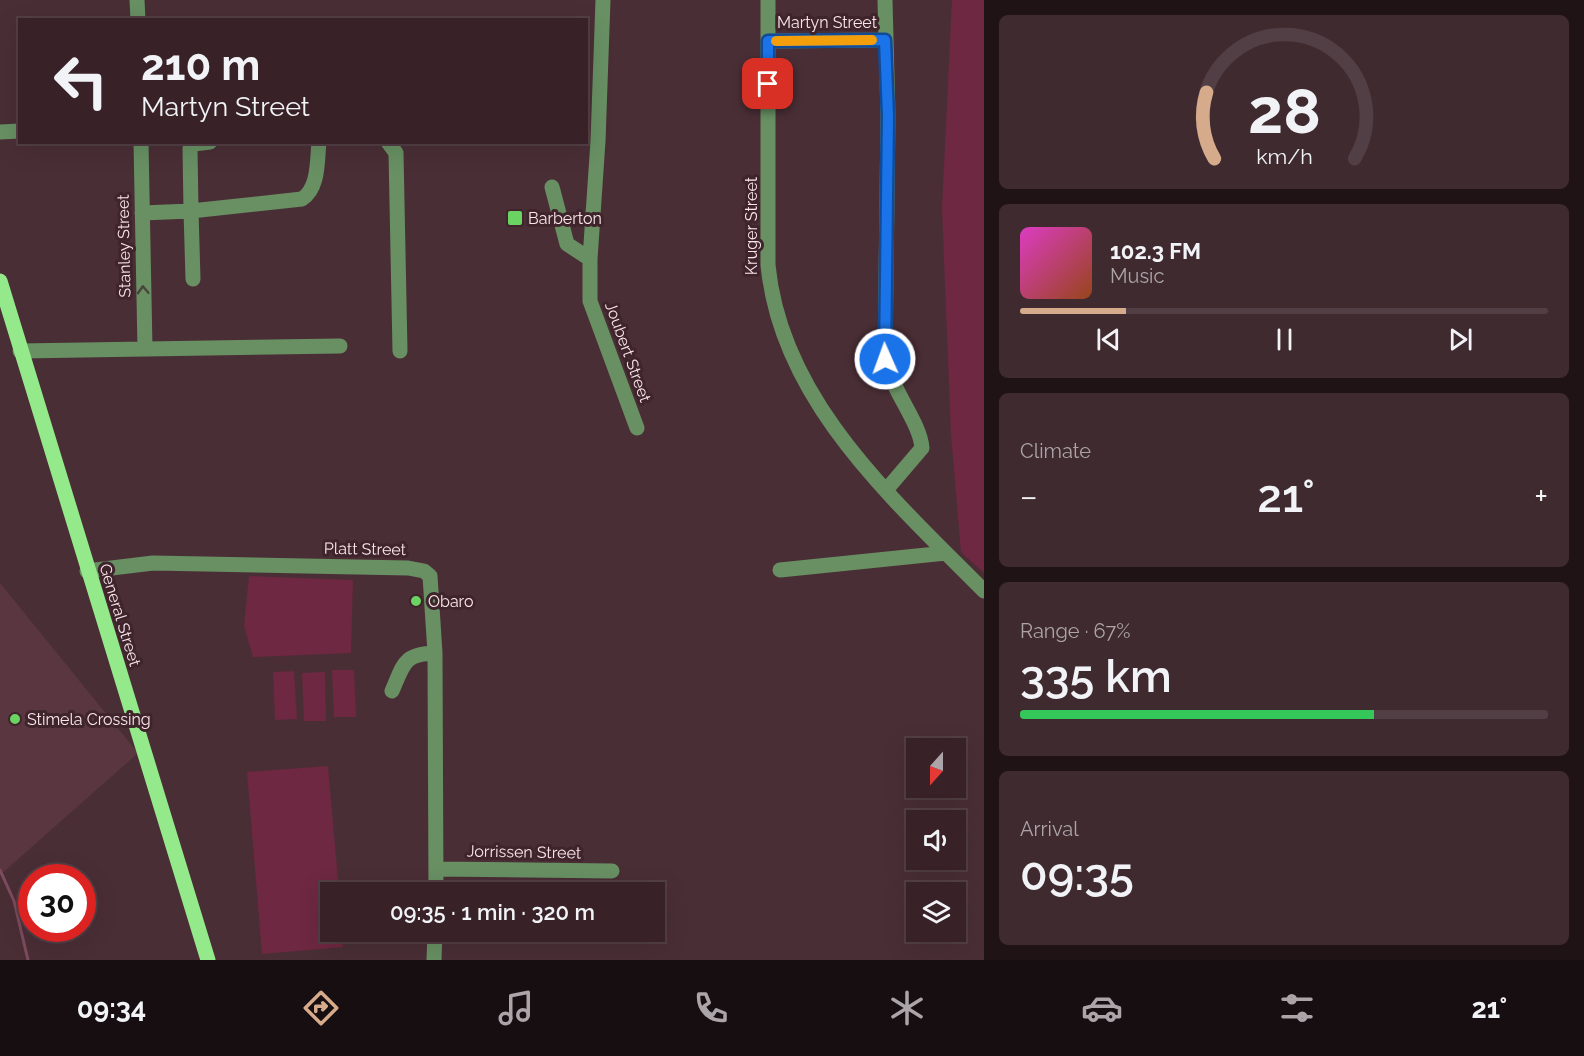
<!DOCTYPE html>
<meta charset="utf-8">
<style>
:root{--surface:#382228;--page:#3f2a30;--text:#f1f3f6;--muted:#aba4a8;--line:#523f45;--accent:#d6ab8b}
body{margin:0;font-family:Raleway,sans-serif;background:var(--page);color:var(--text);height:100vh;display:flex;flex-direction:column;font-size:22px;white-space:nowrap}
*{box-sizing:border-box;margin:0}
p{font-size:20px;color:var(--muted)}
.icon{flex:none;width:33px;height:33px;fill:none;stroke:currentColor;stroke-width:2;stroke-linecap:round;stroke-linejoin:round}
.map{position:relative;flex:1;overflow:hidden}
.side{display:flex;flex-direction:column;gap:15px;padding:15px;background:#1f1316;width:600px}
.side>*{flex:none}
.top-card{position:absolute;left:18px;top:18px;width:570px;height:126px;border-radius:0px;box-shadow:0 6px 24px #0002,0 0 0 2px var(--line);background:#382228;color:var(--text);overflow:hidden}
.needle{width:39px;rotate:201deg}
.buttons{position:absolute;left:906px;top:738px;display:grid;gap:12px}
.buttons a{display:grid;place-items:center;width:60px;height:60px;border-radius:0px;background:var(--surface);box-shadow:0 6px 24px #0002,0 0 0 2px var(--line);font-size:30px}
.speed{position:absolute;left:18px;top:864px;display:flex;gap:12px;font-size:30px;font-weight:700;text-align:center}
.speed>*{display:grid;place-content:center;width:78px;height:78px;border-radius:50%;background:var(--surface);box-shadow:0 6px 24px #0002,0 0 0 2px var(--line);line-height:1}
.speed .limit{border:9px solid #d22;background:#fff;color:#111}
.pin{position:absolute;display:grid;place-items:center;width:51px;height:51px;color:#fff;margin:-26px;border-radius:12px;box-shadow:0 3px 9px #0006}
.me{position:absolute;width:66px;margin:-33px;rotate:358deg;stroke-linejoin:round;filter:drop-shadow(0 0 4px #0008)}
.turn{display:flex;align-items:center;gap:21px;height:126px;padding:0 24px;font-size:27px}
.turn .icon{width:78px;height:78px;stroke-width:2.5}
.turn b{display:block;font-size:42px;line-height:51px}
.big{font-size:45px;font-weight:600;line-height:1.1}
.side .widget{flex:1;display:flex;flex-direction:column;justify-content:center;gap:9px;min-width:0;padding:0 21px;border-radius:9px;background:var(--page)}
.side .dial{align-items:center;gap:0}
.dial svg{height:156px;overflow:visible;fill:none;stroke:var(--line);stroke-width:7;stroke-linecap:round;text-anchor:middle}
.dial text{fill:var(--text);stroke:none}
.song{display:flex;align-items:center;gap:18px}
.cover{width:72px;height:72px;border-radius:9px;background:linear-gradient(135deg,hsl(310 70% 55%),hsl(20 70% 35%))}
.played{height:6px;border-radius:3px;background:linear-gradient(90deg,var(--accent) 20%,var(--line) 20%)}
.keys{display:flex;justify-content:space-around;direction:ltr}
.heat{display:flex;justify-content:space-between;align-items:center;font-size:33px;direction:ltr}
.charge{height:9px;border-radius:4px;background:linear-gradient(90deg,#34c759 67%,var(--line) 0)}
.trip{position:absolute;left:320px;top:882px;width:345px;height:60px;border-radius:0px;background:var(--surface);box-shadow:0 6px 24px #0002,0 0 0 2px var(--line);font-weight:600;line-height:60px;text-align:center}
.tab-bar{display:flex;height:96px;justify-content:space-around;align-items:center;background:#160e10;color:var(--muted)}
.tab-bar .icon{width:42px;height:42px}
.tab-bar .selected{color:var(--accent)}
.tab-bar b{font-size:27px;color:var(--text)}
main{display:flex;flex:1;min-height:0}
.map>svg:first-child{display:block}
.built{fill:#593640}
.green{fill:#6e2841}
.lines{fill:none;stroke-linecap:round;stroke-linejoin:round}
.stream{stroke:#7c4b5f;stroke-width:3}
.minor{stroke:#689063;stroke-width:15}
.major{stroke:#94e98b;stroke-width:15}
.oneway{stroke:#4b443c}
.route-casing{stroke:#114b97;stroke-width:15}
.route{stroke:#1a73e8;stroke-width:10}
.slow{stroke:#f59e0b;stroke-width:10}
.poi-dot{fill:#6bd362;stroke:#3f242c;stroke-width:2}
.labels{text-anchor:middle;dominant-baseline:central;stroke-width:6;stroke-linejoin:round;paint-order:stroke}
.street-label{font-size:16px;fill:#f9e6eb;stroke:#3f242c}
.poi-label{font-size:16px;fill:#f9e6eb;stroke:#3f242c;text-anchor:start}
</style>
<main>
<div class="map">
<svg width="984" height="960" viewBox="0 0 984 960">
<rect width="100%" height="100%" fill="#4a2e36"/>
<path class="built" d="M0 583 138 753 0 875Z"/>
<path class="green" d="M952 0H984V573L961 552 951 435 942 208Z
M249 576 353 580 351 653 253 657 244 626Z
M332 670H354L356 717H334Z
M294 671 297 719 275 720 273 672Z
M325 672 326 721H304L302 673Z
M328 766 339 892H330V932H342L343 947 262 954 247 772Z"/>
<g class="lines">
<path class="stream" d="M0 870 14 901 28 960"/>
<path class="minor" d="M137 0 138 20
M603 0 598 141 590 259V301L637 428
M768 0V265C781 401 893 499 984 591
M885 0 888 116 885 359C892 391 920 422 922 448L887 489
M768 41 885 40
M0 132 20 131
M141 142 145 349
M388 142 396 153 400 351
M552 187 567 244 590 259
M142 213 191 211 190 148 194 144 210 142
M193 279 191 211 302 199C319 188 317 161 319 142
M20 351 340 346
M780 570 946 553
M87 571 153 563 408 568 424 571 430 576 435 653 436 892
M392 691C404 664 403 654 435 653
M437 869 612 871
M434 960 435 932"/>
<path class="major" d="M0 281 208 960"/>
</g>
<defs><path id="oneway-chevron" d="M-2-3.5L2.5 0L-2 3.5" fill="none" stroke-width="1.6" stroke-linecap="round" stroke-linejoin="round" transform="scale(1.5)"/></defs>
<use class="oneway" href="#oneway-chevron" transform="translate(143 290) rotate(-92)"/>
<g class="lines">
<defs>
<path id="route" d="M768 84V41L885 40 888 116 885 359"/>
</defs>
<use href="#route" class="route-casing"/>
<use href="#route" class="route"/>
<path class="slow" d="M776 41 872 40"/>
</g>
<g class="poi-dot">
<rect x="507" y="210" width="16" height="16" rx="3"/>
<circle cx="416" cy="601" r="6"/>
<circle cx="15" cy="719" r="6"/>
</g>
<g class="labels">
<g class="street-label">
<text x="827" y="22">Martyn Street</text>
<text transform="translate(751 226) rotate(-90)">Kruger Street</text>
<text transform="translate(124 246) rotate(-91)">Stanley Street</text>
<text transform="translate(628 352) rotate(70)">Joubert Street</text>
<text transform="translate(365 549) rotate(1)">Platt Street</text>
<text transform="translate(120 615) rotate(73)">General Street</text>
<text transform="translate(524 852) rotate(1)">Jorrissen Street</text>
</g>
<g class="poi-label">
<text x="528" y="218">Barberton</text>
<text x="428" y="601">Obaro</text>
<text x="27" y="719">Stimela Crossing</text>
</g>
</g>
</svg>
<div class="buttons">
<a><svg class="needle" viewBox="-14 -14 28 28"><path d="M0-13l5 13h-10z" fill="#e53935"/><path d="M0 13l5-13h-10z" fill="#aba4a8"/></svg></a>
<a><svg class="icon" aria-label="sound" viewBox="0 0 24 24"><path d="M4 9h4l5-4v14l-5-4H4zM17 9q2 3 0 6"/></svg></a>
<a><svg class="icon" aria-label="layers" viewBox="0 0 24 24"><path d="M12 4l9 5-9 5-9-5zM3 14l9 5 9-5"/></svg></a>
</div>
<div class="speed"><div class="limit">30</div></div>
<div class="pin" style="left:768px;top:84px;background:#d93025"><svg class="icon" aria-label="arrive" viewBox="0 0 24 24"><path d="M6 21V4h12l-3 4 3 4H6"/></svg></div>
<svg class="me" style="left:885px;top:359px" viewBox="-20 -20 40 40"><circle r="17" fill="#1a73e8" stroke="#fff" stroke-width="3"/><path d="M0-11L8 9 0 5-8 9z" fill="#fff"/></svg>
<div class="trip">09:35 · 1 min · 320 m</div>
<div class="top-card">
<div class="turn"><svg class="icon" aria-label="left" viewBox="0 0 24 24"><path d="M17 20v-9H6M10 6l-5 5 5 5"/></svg><div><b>210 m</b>Martyn Street</div></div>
</div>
</div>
<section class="side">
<div class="widget dial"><svg viewBox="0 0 100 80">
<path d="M14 69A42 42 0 1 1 86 69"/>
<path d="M14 69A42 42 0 0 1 10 35" stroke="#d6ab8b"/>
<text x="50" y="56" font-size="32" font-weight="700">28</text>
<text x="50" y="72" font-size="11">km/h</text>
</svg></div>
<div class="widget">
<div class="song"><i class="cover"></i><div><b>102.3 FM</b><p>Music</p></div></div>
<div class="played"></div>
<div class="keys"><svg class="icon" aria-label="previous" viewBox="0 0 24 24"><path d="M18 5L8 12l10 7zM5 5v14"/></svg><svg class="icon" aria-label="pause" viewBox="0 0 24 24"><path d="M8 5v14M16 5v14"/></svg><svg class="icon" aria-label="next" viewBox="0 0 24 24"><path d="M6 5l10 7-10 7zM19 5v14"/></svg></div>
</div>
<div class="widget"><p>Climate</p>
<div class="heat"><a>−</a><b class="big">21°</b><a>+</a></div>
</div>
<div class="widget"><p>Range · 67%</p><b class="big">335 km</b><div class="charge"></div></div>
<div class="widget"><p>Arrival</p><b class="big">09:35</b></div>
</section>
</main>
<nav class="tab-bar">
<b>09:34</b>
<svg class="icon selected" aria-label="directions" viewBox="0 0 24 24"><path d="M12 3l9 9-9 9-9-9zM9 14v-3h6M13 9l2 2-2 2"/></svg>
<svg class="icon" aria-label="music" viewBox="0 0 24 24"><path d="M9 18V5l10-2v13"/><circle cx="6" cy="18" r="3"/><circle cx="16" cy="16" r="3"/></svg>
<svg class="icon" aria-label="phone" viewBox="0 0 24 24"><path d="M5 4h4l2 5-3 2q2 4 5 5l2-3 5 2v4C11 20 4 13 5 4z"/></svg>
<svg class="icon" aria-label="climate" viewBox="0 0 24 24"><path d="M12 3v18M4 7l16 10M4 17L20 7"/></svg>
<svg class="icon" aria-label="car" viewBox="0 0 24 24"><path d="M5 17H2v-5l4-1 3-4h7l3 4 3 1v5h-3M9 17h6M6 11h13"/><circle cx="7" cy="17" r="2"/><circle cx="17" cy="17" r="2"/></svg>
<svg class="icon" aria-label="filters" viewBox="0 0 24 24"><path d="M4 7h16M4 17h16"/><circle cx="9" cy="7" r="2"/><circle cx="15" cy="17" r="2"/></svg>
<b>21°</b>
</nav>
